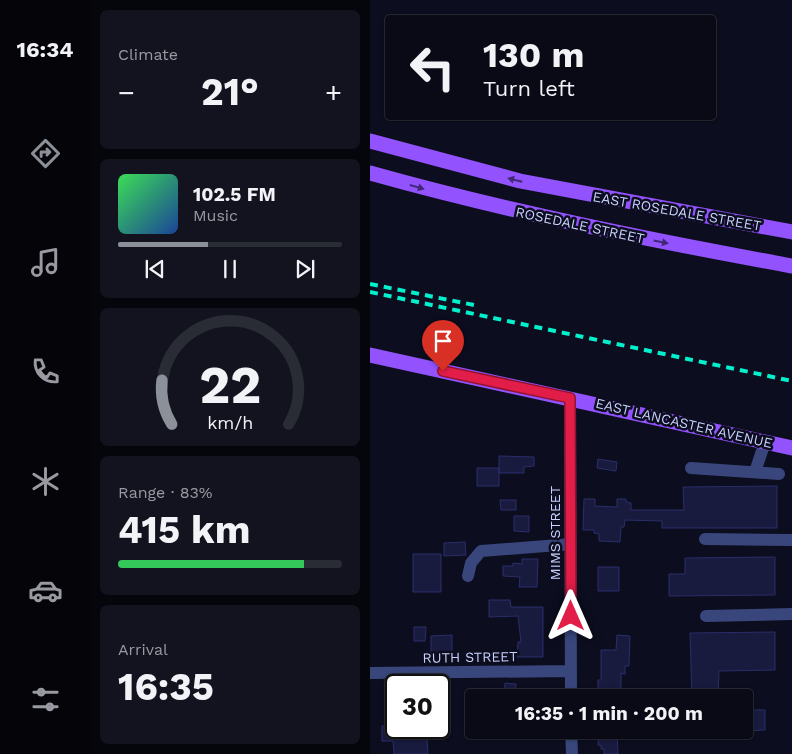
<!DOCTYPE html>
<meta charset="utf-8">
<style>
:root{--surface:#090a16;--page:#12131f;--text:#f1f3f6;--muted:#999aa1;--line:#292b35;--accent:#8c9099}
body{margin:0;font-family:"Work Sans",sans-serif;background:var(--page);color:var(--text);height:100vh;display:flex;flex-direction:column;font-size:19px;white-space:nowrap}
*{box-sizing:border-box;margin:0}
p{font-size:16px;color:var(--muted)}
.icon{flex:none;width:28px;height:28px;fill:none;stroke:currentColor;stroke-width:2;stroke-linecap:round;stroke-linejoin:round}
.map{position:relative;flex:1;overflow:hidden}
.sheet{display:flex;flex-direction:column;gap:10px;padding:10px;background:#05060c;width:280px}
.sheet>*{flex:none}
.banner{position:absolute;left:15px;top:15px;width:331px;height:105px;border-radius:5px;box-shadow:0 1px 4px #0004,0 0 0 1px var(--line);background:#090a16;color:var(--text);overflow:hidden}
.speed{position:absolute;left:15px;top:674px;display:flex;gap:10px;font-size:25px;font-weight:700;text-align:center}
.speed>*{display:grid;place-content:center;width:65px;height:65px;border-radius:50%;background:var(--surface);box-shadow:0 1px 4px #0004,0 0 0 1px var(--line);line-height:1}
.speed .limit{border:2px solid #111;border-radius:8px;background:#fff;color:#111}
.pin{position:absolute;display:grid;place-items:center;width:42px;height:42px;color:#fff;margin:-51px -21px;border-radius:50% 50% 50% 0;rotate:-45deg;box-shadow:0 0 5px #0007}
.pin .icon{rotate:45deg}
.me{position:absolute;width:55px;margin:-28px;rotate:0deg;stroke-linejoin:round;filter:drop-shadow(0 0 4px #0008)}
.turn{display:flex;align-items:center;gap:18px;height:105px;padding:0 15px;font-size:22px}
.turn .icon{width:65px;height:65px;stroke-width:2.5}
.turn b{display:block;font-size:35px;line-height:42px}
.big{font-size:38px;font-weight:700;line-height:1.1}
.sheet .tile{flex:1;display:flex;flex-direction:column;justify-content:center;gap:8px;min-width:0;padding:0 18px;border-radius:8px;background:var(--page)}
.sheet .dial{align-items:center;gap:0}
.dial svg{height:130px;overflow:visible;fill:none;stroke:var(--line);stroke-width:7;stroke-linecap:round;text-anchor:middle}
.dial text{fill:var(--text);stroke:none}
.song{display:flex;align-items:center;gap:15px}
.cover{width:60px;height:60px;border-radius:8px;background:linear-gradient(135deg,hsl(130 70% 55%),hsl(220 70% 35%))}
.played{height:5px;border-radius:2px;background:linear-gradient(90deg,var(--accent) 40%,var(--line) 40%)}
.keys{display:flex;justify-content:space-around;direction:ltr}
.heat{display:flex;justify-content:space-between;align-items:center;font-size:28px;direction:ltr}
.charge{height:8px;border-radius:4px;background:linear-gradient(90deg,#34c759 83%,var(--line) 0)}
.trip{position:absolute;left:95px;top:689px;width:288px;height:50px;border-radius:5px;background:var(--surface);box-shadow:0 1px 4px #0004,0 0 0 1px var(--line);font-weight:700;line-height:50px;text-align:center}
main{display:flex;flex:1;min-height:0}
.tab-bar{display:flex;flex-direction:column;width:90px;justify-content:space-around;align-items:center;background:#040409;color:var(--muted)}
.tab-bar .icon{width:35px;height:35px}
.tab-bar .selected{color:var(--accent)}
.tab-bar b{font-size:22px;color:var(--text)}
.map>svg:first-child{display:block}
.building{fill:#181a3e;stroke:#2b2e6a}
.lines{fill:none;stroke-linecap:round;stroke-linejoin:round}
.minor{stroke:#38467c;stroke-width:12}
.major{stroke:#9252fd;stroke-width:15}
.rail{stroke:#03f0cd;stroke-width:4;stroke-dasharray:8 6;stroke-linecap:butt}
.oneway{fill:#422977}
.route-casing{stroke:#92132f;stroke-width:12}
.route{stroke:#e11d48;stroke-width:9}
.labels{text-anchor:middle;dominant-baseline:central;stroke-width:5;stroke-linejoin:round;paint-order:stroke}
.street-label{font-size:14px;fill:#c9d1fe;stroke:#0c0d1e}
</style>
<main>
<nav class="tab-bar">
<b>16:34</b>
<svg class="icon selected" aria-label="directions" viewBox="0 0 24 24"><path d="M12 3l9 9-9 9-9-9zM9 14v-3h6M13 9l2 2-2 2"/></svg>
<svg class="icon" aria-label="music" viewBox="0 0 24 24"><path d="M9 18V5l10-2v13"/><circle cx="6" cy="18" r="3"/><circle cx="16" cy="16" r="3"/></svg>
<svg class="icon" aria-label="phone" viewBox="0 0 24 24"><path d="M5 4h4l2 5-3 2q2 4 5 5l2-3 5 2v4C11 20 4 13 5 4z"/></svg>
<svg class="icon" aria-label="climate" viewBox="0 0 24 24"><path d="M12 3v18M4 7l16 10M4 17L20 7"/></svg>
<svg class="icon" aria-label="car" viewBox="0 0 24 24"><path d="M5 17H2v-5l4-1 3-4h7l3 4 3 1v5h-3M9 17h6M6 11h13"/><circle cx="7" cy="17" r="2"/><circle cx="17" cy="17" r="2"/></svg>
<svg class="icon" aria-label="filters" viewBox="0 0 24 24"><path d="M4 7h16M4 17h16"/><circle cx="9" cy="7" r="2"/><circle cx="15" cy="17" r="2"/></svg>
</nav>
<section class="sheet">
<div class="tile"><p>Climate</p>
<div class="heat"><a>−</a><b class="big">21°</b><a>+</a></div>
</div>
<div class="tile">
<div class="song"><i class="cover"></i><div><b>102.5 FM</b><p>Music</p></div></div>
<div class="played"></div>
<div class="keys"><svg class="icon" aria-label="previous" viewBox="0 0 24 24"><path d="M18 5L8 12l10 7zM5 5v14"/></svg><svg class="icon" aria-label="pause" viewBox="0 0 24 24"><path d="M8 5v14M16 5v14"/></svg><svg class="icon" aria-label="next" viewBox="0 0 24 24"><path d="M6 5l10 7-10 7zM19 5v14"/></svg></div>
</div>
<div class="tile dial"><svg viewBox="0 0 100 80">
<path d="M14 69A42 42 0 1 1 86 69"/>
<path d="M14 69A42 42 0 0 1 8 42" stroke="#8c9099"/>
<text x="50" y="56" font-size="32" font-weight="700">22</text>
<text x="50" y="72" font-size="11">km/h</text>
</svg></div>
<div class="tile"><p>Range · 83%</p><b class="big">415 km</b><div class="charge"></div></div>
<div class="tile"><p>Arrival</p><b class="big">16:35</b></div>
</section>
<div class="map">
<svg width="422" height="754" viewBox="0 0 422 754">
<rect width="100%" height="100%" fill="#0c0d1e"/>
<path class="building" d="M129 456 164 457V466L154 467V473H129Z
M228 459 247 462 246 471 227 468Z
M107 468H129V486H107Z
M407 486V528H292V521L255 520 254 527H251L250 542 229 541V534L224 533V530H213L214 499H225V506L247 507V499H256V502L261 503V510H314L313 487Z
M130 500H146V510H131Z
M144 516H159V532L144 531Z
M95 542 96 555 74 556V543Z
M43 554H71V592H43Z
M405 557V595L299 596V574H315V558Z
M152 559H168L167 587H149L150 577 133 576V566H143V563L152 564Z
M228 567H249V591H228Z
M119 600H140L141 607H173V657H147L148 642H151L148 616 119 617Z
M44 627H56L55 641H44Z
M405 632V670L349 671 348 698H322L320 633Z
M82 635V652L61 653V636Z
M247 635 260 636 259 666H255V674L251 673V695H248V698H228V680H231V650H246Z
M135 683 146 684 145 697H134Z
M374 710H395V730L374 731Z
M16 714H26V739L57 737 58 754H24L23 741H12V726H16Z
M229 732H247L248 754H234V749H231V745H228Z"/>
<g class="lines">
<path class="minor" d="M200 398 201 698
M321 468 409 474
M385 472 395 442
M335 539 422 540
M98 576 101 563 111 551 201 544
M336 616 422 614
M0 673 201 671
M201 730 202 754"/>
<path class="major" d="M0 141 150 181 422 232
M0 173C139 212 280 240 422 266
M0 355 422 448"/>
<path class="rail" d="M0 284 104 305
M0 292 422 381"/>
</g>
<defs><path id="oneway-solid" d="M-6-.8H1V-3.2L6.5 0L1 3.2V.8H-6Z" transform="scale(1.25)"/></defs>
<g class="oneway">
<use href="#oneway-solid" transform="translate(145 180) rotate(-166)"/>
<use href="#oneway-solid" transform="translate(47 187) rotate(16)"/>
<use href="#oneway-solid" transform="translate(291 242) rotate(11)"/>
</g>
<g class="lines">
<defs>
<path id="route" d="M73 371 200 398 201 616"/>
</defs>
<use href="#route" class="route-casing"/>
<use href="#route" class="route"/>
</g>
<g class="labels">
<g class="street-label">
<text transform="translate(307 211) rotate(10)">EAST ROSEDALE STREET</text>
<text transform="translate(210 225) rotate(12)">ROSEDALE STREET</text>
<text transform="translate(314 423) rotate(13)">EAST LANCASTER AVENUE</text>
<text transform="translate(185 533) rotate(-90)">MIMS STREET</text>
<text transform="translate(100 657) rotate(-1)">RUTH STREET</text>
</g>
</g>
</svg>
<div class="speed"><div class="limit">30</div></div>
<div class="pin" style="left:73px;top:371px;background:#d93025"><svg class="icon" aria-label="arrive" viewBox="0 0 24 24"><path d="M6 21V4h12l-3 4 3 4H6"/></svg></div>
<svg class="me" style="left:201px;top:616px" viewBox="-20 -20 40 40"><path d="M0-17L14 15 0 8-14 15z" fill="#e11d48" stroke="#fff" stroke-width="4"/></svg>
<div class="trip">16:35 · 1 min · 200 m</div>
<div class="banner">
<div class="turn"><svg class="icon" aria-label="left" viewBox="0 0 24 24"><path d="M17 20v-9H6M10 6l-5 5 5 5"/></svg><div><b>130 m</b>Turn left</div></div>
</div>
</div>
</main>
